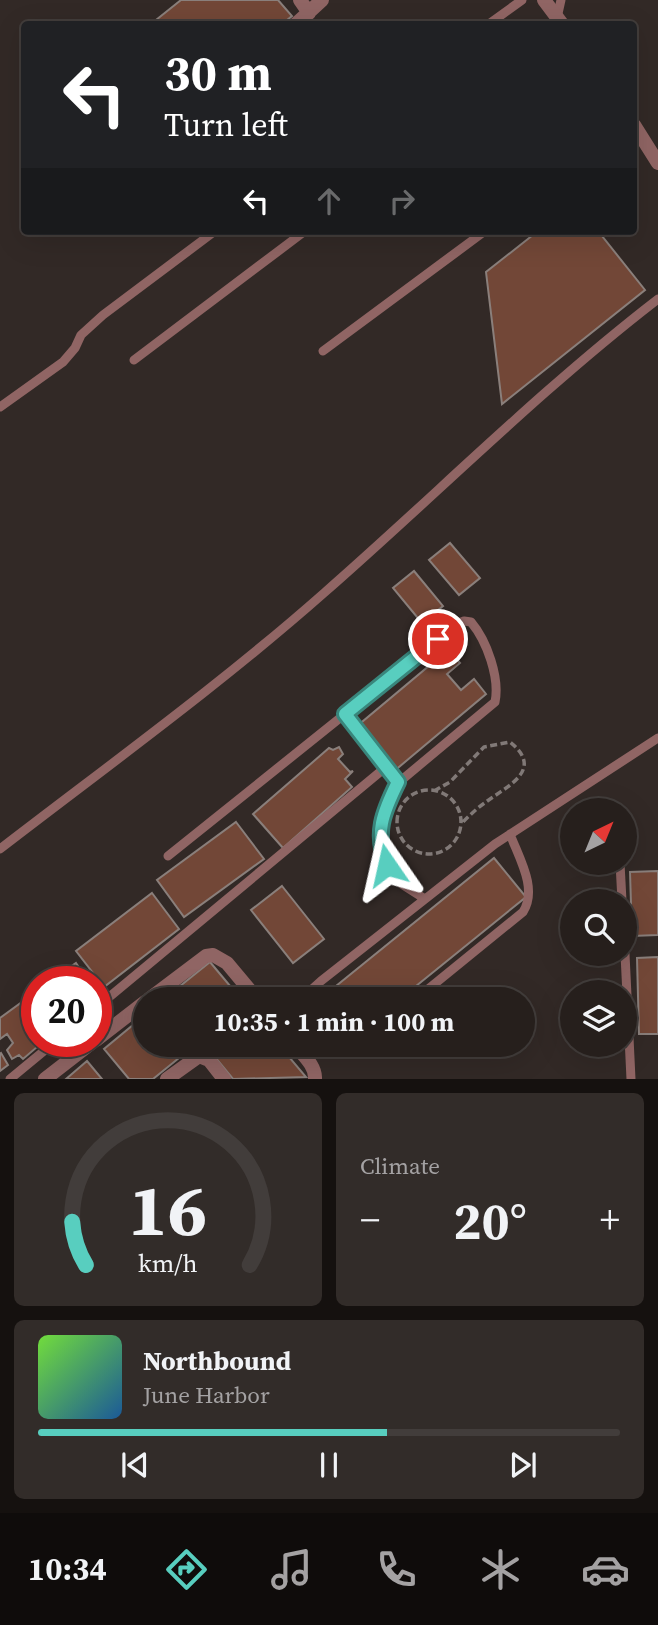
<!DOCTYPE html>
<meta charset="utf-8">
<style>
:root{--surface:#261f1c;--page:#322c29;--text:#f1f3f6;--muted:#a4a2a3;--line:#423d3b;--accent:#58cebf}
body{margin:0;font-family:"Source Serif 4",serif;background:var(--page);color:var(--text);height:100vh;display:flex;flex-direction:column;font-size:26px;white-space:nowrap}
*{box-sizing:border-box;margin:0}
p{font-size:23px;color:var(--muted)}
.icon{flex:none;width:38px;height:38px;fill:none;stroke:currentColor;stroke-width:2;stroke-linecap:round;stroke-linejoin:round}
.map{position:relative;height:1079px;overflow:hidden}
.side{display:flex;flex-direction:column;gap:14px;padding:14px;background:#15110f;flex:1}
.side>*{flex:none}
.top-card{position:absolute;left:21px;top:21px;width:616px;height:214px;border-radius:7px;box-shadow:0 7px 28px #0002,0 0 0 2px var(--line);background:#202124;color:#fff;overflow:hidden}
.needle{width:46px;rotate:43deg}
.buttons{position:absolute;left:560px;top:798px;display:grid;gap:14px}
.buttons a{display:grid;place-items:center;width:77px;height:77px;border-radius:50%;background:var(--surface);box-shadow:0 7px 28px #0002,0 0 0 2px var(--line);font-size:35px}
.speed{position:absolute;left:21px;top:966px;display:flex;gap:14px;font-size:35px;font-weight:700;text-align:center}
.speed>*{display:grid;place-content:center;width:91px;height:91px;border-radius:50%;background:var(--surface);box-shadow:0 7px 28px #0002,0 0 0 2px var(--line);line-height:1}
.speed .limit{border:10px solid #d22;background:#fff;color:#111}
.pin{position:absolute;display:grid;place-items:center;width:60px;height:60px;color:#fff;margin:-30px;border:4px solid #fff;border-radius:50%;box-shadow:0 2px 7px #0007}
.me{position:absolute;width:77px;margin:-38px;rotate:349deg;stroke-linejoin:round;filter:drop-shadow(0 0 5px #0008)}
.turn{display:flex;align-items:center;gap:24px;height:147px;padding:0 28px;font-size:32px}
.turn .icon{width:91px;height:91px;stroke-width:2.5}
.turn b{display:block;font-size:49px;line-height:60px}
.lanes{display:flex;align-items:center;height:66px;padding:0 28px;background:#0003;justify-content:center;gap:35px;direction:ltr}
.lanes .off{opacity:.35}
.big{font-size:52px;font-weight:700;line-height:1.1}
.side .card{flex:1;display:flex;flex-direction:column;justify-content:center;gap:10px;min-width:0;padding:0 24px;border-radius:10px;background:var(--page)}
.side .dial{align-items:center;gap:0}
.dial svg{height:182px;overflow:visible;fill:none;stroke:var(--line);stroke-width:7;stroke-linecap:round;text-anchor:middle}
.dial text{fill:var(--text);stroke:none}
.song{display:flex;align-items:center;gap:21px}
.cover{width:84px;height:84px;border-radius:10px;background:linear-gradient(135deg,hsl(100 70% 55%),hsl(210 70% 35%))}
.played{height:7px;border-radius:4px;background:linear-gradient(90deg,var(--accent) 60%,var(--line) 60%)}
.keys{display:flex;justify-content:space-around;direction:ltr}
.heat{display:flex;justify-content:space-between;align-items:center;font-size:38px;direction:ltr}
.side .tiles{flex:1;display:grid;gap:14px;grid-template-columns:1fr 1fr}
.card:last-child{grid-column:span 2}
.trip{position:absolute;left:133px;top:987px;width:402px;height:70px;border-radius:35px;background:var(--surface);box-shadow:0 7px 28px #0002,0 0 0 2px var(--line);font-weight:700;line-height:70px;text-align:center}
.menu{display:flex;height:112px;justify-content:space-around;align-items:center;background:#0f0c0b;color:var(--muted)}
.menu .icon{width:49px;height:49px}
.menu .on{color:var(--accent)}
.menu b{font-size:32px;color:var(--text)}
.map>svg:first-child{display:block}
.building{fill:#724737;stroke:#8a7f7b;stroke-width:2}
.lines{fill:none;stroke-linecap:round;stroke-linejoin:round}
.path{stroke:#817977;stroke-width:3.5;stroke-dasharray:7 3.5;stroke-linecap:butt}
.service{stroke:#906564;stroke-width:9}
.minor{stroke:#906564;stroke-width:14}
.route-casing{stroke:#39867c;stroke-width:18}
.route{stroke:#58cebf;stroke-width:12}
</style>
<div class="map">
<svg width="658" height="1079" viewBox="0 0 658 1079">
<rect width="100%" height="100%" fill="#322926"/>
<path class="building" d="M181 0H278L292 16 282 24H151Z
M538 231H598L645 290 502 404 486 272Z
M450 543 480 578 459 595 429 560Z
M414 571 443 606 422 623 393 588Z
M448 650 460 663 447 674 461 690 474 679 486 694 393 772 356 727Z
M339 747 343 754 338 759 350 772 353 771 345 779 352 787 283 848 253 814 329 748 333 750Z
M236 822 264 859 184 917 157 880Z
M494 858 526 897 400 999H320Z
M658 871V935L632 936 630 872Z
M282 886 324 939 293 963 251 910Z
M152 893 179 929 104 987 76 951Z
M658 957V1034H639L637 958Z
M210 962 241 999H164Z
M76 963 89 982H49Z
M37 991V1041H44L23 1059 19 1055 12 1059 7 1050 13 1043 7 1034 0 1039V1018Z
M145 1015V1045H195L153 1079H129L104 1049Z
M205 1045H279L306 1077 233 1079Z
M1 1053 8 1065 0 1071V1054Z
M87 1061 102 1079H66Z"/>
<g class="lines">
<path class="path" d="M397 822a32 32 0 1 1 64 0a32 32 0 1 1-64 0Z
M434 791 450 782 484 747 510 742C545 770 507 786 486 802 477 808 469 816 461 824"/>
<path class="service" d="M557 18 561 0
M489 24 522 0
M323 351 485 231
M134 360 305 231
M0 407 63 362 75 348 81 335 103 315 215 231
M398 783 345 714 457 624 464 621 471 622C487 641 500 678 495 702L398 783 381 824 380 848 389 869 403 885 425 899
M0 849C109 765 221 684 324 593 436 495 540 390 658 299
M168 856 345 714
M620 863 622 901
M625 954 631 1079
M301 999 321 981 495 844 658 738
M416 999 523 912C538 889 519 858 510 834
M96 1008 386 767
M329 1045C340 1057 349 1054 361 1045
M10 1079 56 1041"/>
<path class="minor" d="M300 0 309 13
M544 0 562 24
M296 24 322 0
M634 125 658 163
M149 999 206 956 213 955 227 963 257 999
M96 1040 145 1002
M295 1045C303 1055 316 1066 315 1079
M45 1079 94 1041
M167 1079 199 1056 209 1060 224 1079"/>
</g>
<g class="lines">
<defs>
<path id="route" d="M387 865C374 834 383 812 398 782L345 714 438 639"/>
</defs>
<use href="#route" class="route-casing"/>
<use href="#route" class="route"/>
</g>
</svg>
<div class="buttons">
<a><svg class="needle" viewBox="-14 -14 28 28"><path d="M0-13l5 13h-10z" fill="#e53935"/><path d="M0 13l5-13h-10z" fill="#a4a2a3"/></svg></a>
<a><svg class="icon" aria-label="search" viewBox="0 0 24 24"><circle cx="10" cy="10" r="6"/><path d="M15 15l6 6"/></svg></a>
<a><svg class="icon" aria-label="layers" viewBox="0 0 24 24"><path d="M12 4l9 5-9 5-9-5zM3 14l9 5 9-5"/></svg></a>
</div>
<div class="speed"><div class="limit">20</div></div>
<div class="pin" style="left:438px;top:639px;background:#d93025"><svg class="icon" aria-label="arrive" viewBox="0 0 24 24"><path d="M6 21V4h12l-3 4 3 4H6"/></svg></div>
<svg class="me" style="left:387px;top:865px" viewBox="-20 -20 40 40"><path d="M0-17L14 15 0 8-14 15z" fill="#58cebf" stroke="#fff" stroke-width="4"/></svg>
<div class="trip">10:35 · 1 min · 100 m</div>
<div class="top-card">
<div class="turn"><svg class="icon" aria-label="left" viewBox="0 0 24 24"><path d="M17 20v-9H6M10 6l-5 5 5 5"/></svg><div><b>30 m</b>Turn left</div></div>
<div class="lanes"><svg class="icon" aria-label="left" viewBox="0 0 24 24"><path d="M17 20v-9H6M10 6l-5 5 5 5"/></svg><svg class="icon off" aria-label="ahead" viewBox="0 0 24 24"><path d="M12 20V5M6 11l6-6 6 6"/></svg><svg class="icon off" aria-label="right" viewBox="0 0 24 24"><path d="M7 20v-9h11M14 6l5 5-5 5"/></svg></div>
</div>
</div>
<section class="side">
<div class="tiles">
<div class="card dial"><svg viewBox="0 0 100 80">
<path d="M14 69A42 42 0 1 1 86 69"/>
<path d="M14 69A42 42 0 0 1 8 50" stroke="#58cebf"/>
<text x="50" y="56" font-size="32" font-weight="700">16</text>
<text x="50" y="72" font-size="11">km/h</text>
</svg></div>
<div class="card"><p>Climate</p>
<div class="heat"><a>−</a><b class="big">20°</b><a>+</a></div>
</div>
<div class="card">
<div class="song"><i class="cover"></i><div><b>Northbound</b><p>June Harbor</p></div></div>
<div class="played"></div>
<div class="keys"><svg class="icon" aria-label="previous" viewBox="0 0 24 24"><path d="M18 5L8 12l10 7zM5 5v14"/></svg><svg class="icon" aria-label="pause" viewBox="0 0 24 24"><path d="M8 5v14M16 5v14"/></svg><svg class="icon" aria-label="next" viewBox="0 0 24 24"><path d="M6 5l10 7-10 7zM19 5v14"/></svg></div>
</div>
</div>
</section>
<nav class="menu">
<b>10:34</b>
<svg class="icon on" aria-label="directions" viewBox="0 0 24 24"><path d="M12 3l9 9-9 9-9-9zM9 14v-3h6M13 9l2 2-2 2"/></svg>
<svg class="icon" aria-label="music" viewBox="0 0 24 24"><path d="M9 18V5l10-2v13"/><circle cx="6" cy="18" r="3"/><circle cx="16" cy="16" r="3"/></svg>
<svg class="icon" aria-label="phone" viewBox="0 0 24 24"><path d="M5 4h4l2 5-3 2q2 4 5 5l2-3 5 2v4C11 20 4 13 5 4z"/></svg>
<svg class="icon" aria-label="climate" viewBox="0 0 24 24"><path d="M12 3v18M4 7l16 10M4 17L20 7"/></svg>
<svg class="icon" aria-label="car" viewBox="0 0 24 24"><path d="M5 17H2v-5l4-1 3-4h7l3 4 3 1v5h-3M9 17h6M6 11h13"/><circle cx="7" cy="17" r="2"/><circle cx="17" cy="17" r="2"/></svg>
</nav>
